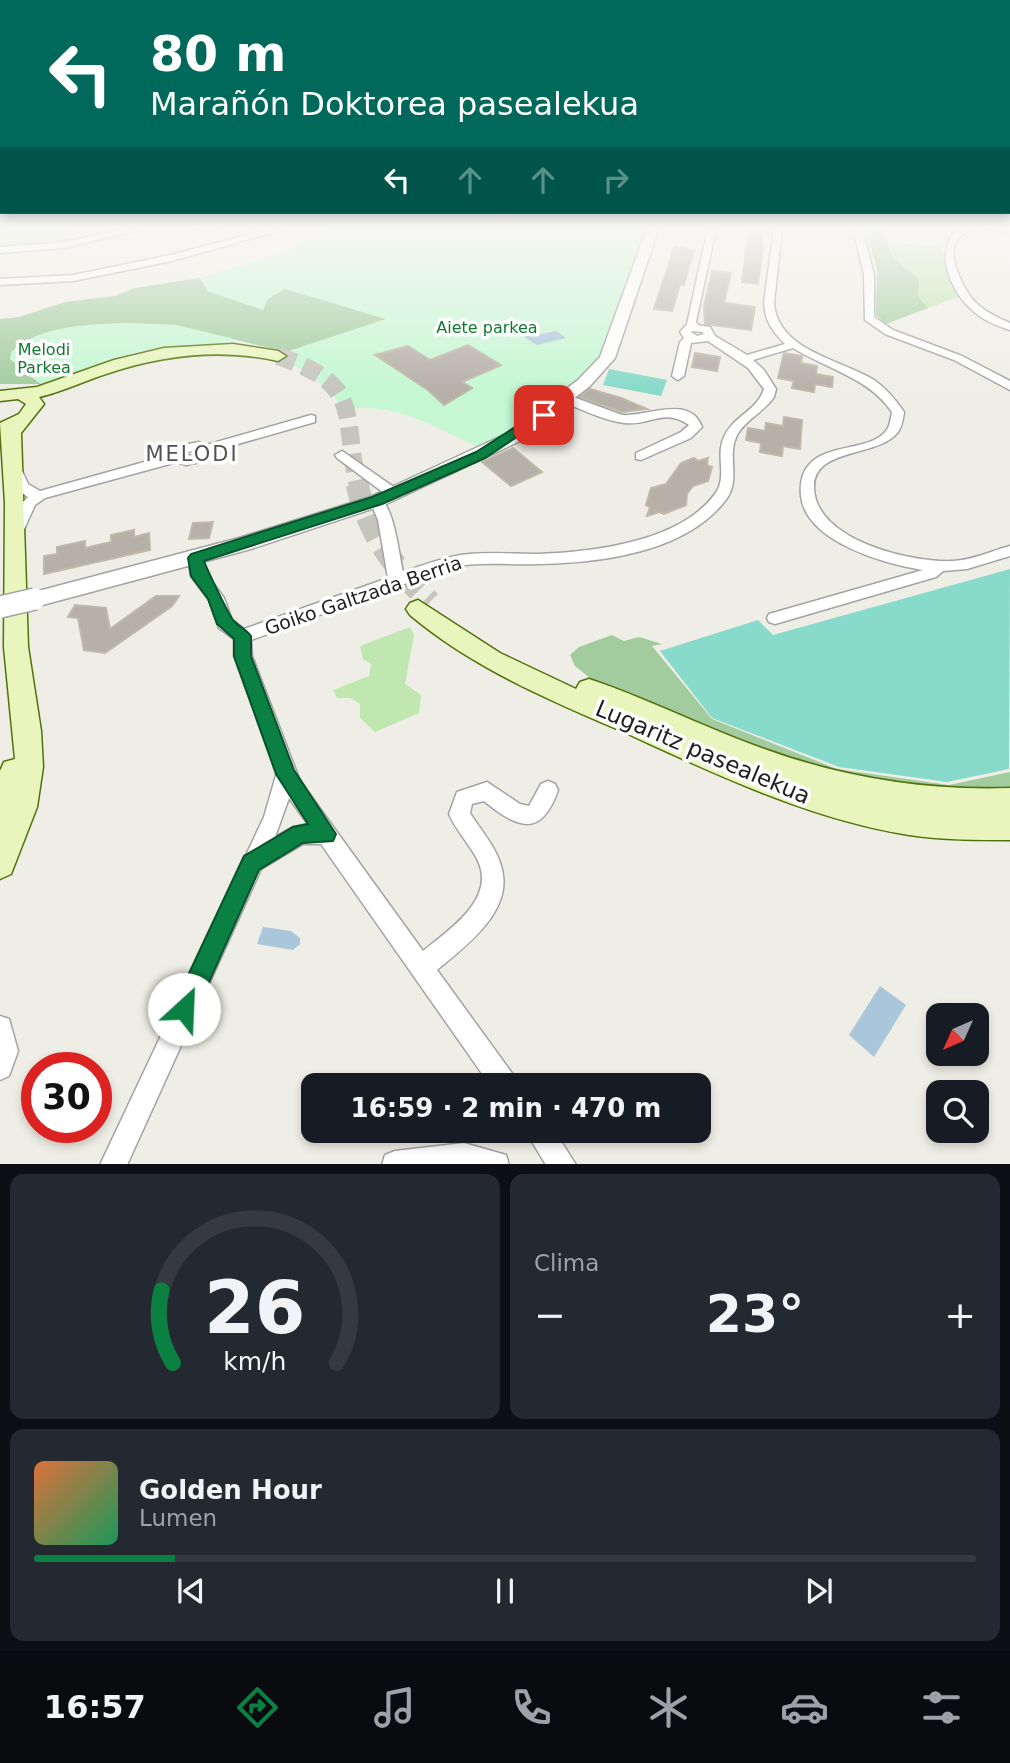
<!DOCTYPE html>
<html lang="es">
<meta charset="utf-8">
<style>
:root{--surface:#171b24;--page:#242831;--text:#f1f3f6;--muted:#9ea1a6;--line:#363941;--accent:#0b8043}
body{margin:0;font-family:"DejaVu Sans",sans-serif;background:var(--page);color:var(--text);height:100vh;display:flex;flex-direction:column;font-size:26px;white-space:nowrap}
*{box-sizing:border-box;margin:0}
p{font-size:23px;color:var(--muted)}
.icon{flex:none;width:38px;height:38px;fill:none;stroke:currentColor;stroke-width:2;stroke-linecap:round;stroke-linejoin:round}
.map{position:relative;height:1164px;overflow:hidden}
.sheet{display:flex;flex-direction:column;gap:10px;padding:10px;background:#0d0f14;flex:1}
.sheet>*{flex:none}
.hud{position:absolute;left:0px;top:0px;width:1012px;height:214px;box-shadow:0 4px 10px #0003;background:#00695c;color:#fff;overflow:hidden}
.needle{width:46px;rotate:225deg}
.controls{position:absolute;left:926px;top:1003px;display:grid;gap:14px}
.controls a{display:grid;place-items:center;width:63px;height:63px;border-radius:14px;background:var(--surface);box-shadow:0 4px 10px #0003;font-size:35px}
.speed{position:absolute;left:21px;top:1052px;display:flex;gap:14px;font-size:35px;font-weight:700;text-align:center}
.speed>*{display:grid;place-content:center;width:91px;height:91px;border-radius:50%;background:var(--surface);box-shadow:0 4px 10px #0003;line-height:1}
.speed .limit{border:10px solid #d22;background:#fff;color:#111}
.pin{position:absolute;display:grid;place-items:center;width:60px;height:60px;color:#fff;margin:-30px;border-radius:14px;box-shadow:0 4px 10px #0006}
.me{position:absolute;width:77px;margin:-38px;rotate:25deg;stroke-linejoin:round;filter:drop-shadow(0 0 5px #0008)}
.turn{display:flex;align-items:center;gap:24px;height:147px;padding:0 35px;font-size:32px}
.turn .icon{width:91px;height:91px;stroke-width:2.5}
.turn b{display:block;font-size:49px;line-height:60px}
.lanes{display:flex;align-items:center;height:66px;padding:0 35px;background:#0003;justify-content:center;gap:35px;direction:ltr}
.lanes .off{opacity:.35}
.big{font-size:52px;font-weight:800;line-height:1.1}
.sheet .tile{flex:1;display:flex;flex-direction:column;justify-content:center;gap:10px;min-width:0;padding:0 24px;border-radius:14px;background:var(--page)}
.sheet .dial{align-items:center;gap:0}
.dial svg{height:182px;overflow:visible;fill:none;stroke:var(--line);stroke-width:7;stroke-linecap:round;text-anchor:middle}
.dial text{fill:var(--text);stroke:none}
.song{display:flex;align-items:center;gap:21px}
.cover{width:84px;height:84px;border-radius:10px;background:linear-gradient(135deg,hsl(20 70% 55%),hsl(150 70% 35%))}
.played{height:7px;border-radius:4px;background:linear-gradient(90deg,var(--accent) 15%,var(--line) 15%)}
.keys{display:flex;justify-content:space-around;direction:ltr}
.heat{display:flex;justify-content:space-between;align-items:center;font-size:38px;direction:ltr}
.sheet .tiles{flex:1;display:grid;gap:10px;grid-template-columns:1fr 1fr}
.tile:last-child{grid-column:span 2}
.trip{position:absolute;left:301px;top:1073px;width:410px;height:70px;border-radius:14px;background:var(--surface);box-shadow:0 4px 10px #0003;font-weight:800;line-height:70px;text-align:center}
.tabs{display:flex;height:112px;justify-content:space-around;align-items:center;background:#090b0e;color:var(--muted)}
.tabs .icon{width:49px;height:49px}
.tabs .selected{color:var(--accent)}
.tabs b{font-size:32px;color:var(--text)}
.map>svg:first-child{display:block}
.grass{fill:#bfe7af}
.forest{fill:#a2cc9d}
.park{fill:#c5f7d3}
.pitch{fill:#88daca}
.water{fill:#a9c6da}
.building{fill:#b5b0a8;stroke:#c0b8a9;stroke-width:2}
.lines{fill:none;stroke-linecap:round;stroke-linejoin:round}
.secondary-tunnel-far1{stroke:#c5c5be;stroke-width:18;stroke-dasharray:18 9;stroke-linecap:butt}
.secondary-tunnel{stroke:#c5c5be;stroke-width:23;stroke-dasharray:23 11;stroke-linecap:butt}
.minor-casing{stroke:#a3a3a3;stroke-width:3}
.tertiary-casing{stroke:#a3a3a3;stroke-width:3}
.secondary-casing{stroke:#53710b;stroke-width:3}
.minor{fill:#fff;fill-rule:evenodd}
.tertiary{fill:#fff;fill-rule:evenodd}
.secondary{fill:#e8f6bd;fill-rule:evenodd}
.tertiary-bridge-casing{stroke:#a3a3a3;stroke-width:24;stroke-linecap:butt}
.tertiary-bridge{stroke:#fff;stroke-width:21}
.route{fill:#0b8043;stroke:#07532c;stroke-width:2}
.labels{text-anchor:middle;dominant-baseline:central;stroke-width:7;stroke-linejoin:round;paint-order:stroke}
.far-park-label{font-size:16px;fill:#12792e;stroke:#fff}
.street-label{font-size:19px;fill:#1f1f1f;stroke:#fff}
.neighbourhood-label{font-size:21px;letter-spacing:2px;fill:#525252;stroke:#fff}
.near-street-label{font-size:23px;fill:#1f1f1f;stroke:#fff}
</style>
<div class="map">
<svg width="1010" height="1165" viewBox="0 0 1010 1165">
<rect width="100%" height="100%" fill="#efeee6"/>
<path class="grass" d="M0 228H76L66 236 69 242 0 248Z
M889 242 940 247 959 297 928 308 918 296 919 279 893 258Z
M410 627 414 635 405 684 421 695 419 713 375 732 360 718V704L350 698H337L333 690 369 676 371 664 363 659 360 646Z"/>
<path class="forest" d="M865 228H883L893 258 919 279 918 296 928 308 886 324 876 315 877 269Z
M200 278 208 291 263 310 268 299 285 288 387 319 286 352 176 325 123 323 71 327 49 332 19 368 41 384H0V319L19 317 65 302 115 296 134 288Z
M612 635 624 641 639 637 662 644 652 646 712 719 837 769 949 785 1010 772V793L958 798 825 769 736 738 590 678 575 666 570 655 579 647Z"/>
<path class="park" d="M335 228H649C638 261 625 317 610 346 586 390 522 422 480 448 436 428 395 400 345 410 327 384 306 370 278 358L286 352 386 319 285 289 268 299 263 310 208 291 200 278 298 248 309 238Z
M123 323 176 325 231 338 234 342 139 351 41 384 10 359 11 352C40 325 86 325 123 323Z"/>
<path class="pitch" d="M609 369 667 380 661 396 603 385Z
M1010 569 1009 769 947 782 839 767 712 718 660 651 758 620 773 635Z"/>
<path class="water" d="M527 328 535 335 556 331 566 338 537 345 518 333Z
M263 927 291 931 300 938V944L293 950 257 944Z
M880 986 906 1005 874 1057 849 1035Z"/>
<path class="building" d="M749 228H762L763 247 758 284 742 282Z
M674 247 694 250 684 285H680L672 311 654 309Z
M712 271 731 273 724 303 755 307 751 330 705 324 704 306Z
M468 345 501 365 462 382 472 388 444 405 428 390 375 355 408 346 430 360Z
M695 353 720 357 717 371 692 367Z
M784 353 802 356 801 363 817 366 816 374 833 377 832 387 815 384 814 392 792 388 794 381 778 378Z
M590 389 621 398 647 409 622 412 580 397Z
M784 417 802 420 800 449 783 446 782 456 760 452 761 443 746 440 748 428 765 431 766 423 783 426Z
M513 448 542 472 511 486 482 462Z
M694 458 698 461 708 458 707 465 712 467 708 481 693 486 687 494 686 505 664 514 659 512 647 516 650 507 646 505 651 488 666 484 681 463Z
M213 522 209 538 189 539 193 523Z
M134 530V537L149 533 150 550 44 574V556L57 554V547L85 541V548L111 542V535Z
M156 596H179L172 606 105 653 84 650 78 618 68 617 75 605 106 608 110 629Z"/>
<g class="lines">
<path class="secondary-tunnel-far1" d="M278 356C365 386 341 412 358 486"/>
<path class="secondary-tunnel" d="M357 484C368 533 394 568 430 602"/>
<defs>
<path id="minor" d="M129 228H146L64 248 0 253V247L64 242Z
M197 228H218L214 231Z
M274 228H289L172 261 73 281 0 285V279L73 275 171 255Z
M708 228H716L696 322 698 325 710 327 715 336 747 355 785 344C772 331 765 321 764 303L774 228H782L774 303C778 351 840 359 874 380 887 389 895 399 904 412 903 419 902 427 898 432 878 458 814 447 814 487 814 540 911 563 953 561 973 560 991 551 1010 546V556L967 569 943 571 936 577 775 624 769 622 767 618 769 614 923 570C885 564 806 542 801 496 800 486 801 475 808 466 826 442 875 452 888 428 890 424 891 417 892 412 869 378 827 369 793 348L753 360 764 370 776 389 774 397C764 412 745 420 737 435 726 457 742 480 725 501 684 553 599 563 538 564 508 565 478 561 448 568L251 640 252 656 300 781 423 951C449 930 496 899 478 861 470 844 456 831 449 814L457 792 487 782 520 804 529 806 541 784 548 781 555 784 558 790C541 839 517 828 484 801L472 804 470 813C482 832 500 851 503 875 509 915 463 948 437 970L514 1076 518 1085H490L321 844H303L261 869 127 1165H100L264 817 277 772 234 656V639L219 628 209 600 191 576 188 558 191 554H201L207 575 224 598 232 620 244 629 388 578 378 520 370 501 377 496C394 503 399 555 403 572 424 565 446 556 469 554 492 552 515 554 538 554 593 552 680 542 715 494 728 477 715 455 724 437 733 416 757 411 764 389L748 368 708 341 691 343 684 376 678 380 672 376 680 342 684 338 680 332 687 324ZM693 331 702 332 704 334 697 336 691 332ZM289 798 308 824 293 827 275 837Z
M853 228H862L874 275V317L893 330 962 356 1010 381V390L954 360 885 334 865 320 864 275Z
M962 228H973C968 233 960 235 956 242 947 258 965 292 976 303 986 312 998 318 1010 323V330C996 326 981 319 971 309 950 291 931 244 962 228Z
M987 228H1010V234Z
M565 394 622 415C646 417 690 394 702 427L691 438 641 460 636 459V453L681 432 689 425C663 407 651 426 624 423 602 420 581 409 561 401V395Z
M311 415 315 416V422L210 452 205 461 186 465 177 462 45 498 35 505 21 536 16 538 9 533 22 503 28 497C17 491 13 481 8 469L10 466H20L28 484 40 491 173 454 178 446 199 442 206 445ZM196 450 195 455 186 456 188 452Z
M342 451 398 490 400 493 398 496H388L337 458 335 455Z
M0 1016 9 1019 18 1051 9 1076 0 1080Z
M525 1130H554L576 1165H546Z
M464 1143 506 1155 509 1165H382L385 1155 395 1151Z"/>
<path id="tertiary" d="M647 228H659L615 358 590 386 518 442 384 505 251 549 35 607 27 604 24 599 27 594 239 538 370 497 506 434 578 380 600 357Z"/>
<path id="secondary" d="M233 344 278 351 286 356 278 361C219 348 163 355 106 374 84 381 62 392 39 397L44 404 21 433 28 647 41 731 43 767 37 807 11 874 0 879V771L4 762 15 759 4 647 5 503 0 423 19 414 26 404 18 399 0 401V391L37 387 114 360 164 348Z
M418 600 500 653 576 689 580 682 589 679C643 697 695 723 748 743 834 776 919 791 1010 788V840C976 840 943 840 909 835 807 819 712 772 619 730 545 698 472 667 410 615L406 609 410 603Z"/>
</defs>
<use href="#minor" class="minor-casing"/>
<use href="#tertiary" class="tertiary-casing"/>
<use href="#secondary" class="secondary-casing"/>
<use href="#minor" class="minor"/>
<use href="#tertiary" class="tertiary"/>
<use href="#secondary" class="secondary"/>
<defs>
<path id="tertiary-bridge" d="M0 607 35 599"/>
</defs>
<use href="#tertiary-bridge" class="tertiary-bridge-casing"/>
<use href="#tertiary-bridge" class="tertiary-bridge"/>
</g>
<linearGradient id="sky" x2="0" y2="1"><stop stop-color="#8fbbe2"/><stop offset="0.58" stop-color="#f8f7f4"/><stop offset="1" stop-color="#f8f7f4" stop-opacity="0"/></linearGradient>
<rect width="1010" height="391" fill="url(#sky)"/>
<path class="route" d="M539 412 550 415 485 458 382 504 204 561C206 567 230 618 234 621 239 627 246 629 251 636V656L294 770 336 834 333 841 303 843 259 870 193 1018 184 1021 176 1018 172 1009 176 1001 244 856 293 827 308 824 276 774 234 656V639L217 624 208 599 191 576 188 558 191 554 372 497 476 452Z"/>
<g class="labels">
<g class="far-park-label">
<text x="487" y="327">Aiete parkea</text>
<text x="44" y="349">Melodi<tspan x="44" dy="18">Parkea</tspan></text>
</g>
<g class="street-label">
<text transform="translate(363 595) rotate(-19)">Goiko Galtzada Berria</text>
</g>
<g class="neighbourhood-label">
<text x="192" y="454">MELODI</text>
</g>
<g class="near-street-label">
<text transform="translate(703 752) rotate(23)">Lugaritz pasealekua</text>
</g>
</g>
</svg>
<div class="controls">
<a><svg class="needle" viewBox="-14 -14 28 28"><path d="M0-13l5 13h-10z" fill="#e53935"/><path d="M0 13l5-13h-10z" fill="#9ea1a6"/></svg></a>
<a><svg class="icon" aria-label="search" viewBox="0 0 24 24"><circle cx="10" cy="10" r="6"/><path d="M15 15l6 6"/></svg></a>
</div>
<div class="speed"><div class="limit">30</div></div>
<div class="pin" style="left:544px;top:415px;background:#d93025"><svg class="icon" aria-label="arrive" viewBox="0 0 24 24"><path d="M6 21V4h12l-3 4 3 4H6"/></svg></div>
<svg class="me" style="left:184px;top:1009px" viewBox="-20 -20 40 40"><circle r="19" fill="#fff"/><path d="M0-13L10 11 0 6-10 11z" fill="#0b8043"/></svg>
<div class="trip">16:59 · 2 min · 470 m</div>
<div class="hud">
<div class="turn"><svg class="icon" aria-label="left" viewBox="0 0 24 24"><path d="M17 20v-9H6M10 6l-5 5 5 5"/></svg><div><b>80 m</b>Marañón Doktorea pasealekua</div></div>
<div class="lanes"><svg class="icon" aria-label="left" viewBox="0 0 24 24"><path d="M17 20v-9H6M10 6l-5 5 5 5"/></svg><svg class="icon off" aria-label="ahead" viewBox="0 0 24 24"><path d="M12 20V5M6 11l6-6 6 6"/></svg><svg class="icon off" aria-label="ahead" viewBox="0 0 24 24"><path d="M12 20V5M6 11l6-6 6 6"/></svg><svg class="icon off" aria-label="right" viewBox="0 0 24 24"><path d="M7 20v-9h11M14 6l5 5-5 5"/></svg></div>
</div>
</div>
<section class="sheet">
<div class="tiles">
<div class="tile dial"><svg viewBox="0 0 100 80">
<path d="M14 69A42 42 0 1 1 86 69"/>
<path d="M14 69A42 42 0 0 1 9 37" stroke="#0b8043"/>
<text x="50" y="56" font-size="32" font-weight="700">26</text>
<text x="50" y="72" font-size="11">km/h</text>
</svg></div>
<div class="tile"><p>Clima</p>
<div class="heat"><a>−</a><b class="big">23°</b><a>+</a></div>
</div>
<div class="tile">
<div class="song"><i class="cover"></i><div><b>Golden Hour</b><p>Lumen</p></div></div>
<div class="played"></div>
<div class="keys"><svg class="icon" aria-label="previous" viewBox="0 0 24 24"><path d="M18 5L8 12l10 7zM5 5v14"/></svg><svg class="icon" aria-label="pause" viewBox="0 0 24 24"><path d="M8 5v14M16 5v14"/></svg><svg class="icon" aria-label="next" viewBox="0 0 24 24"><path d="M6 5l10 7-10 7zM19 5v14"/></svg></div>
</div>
</div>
</section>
<nav class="tabs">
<b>16:57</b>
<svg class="icon selected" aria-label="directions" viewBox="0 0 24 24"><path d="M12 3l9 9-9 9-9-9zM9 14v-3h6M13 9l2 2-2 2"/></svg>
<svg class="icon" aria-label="music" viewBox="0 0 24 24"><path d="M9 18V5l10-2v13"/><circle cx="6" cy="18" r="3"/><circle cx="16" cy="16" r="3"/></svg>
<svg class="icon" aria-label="phone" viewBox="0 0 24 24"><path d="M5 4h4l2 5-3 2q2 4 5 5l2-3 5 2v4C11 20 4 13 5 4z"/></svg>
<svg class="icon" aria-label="climate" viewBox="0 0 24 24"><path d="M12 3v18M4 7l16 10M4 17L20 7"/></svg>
<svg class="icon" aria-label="car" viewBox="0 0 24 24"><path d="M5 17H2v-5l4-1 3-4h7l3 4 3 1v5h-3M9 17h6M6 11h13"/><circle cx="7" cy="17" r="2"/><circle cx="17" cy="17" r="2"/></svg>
<svg class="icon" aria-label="filters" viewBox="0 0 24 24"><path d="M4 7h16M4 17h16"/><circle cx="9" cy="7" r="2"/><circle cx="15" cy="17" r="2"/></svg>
</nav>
